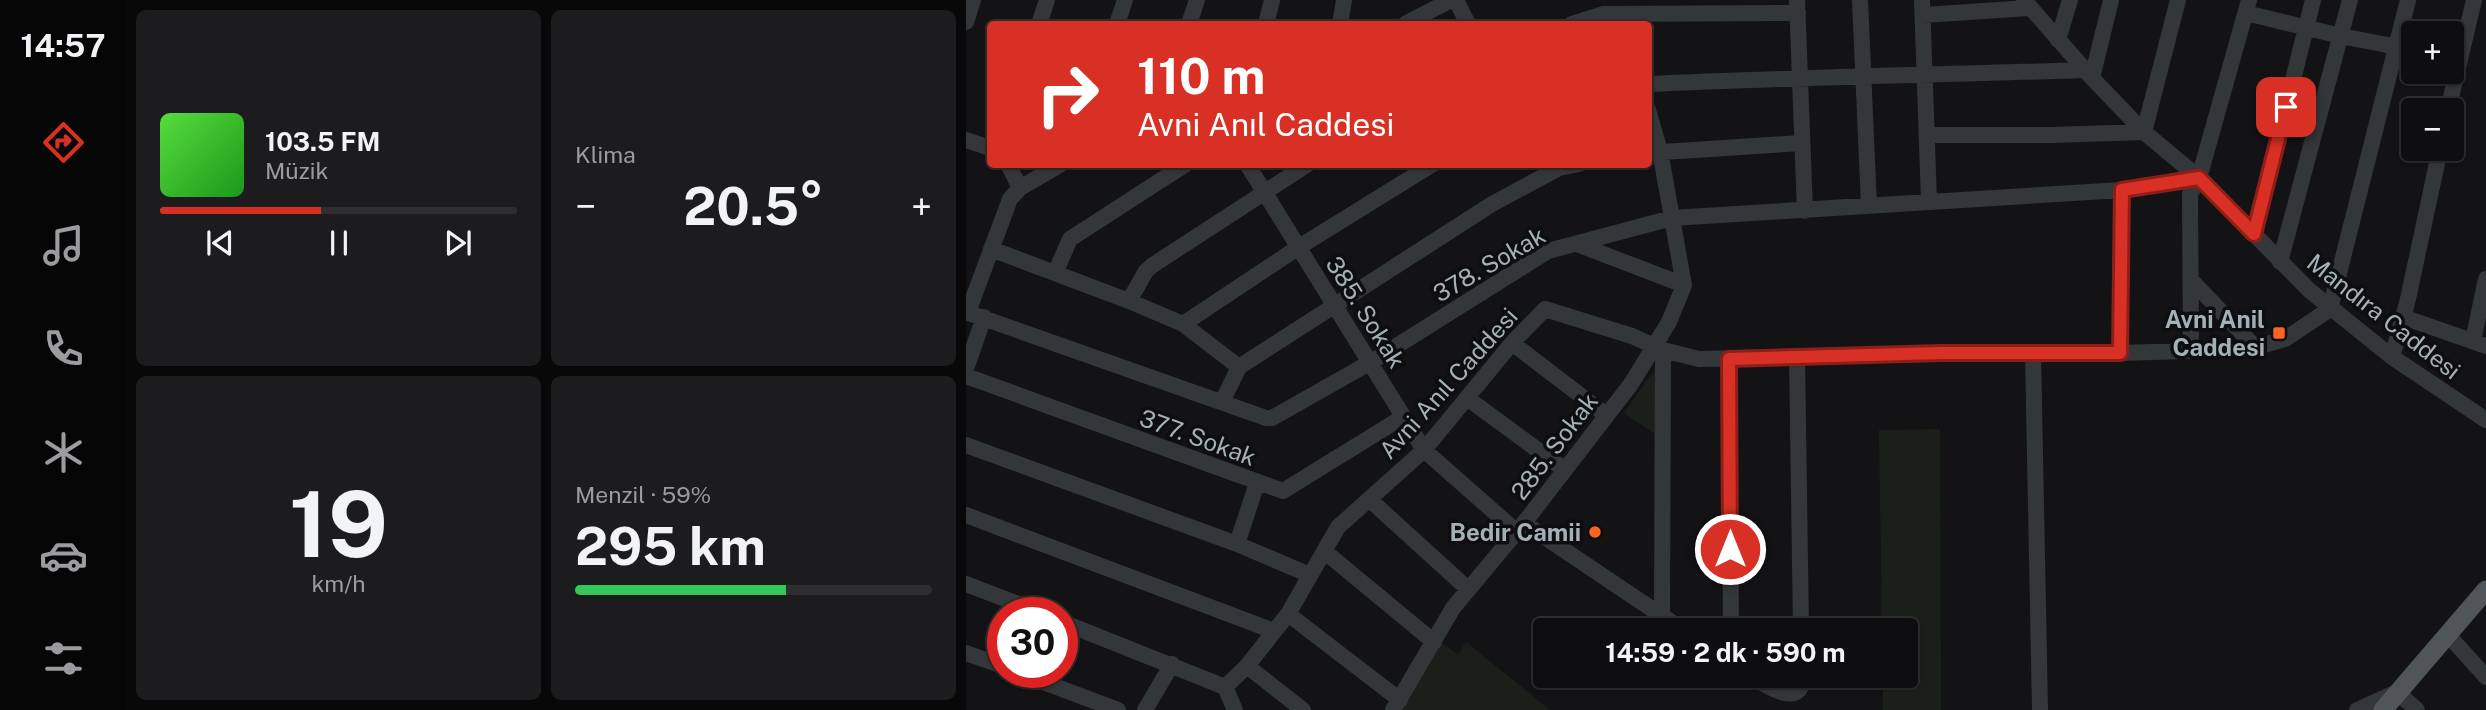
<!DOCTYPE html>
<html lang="tr">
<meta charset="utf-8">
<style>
:root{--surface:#0e0e10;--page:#1c1c1e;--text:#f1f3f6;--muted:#9b9c9f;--line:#2e2e30;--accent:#d93025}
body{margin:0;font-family:"Public Sans",sans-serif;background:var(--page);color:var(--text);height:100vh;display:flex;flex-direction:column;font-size:26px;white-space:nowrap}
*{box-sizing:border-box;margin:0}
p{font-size:23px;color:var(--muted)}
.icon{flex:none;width:38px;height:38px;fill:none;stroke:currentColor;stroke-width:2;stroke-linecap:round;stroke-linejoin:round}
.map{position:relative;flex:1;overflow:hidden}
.side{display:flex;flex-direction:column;gap:10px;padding:10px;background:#080809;width:840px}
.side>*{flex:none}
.guide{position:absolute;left:21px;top:21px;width:665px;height:147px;border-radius:7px;box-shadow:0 2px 5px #0004,0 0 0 2px var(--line);background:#d93025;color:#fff;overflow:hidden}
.tools{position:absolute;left:1435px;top:21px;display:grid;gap:14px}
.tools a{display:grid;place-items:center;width:63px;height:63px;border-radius:7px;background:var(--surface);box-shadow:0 2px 5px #0004,0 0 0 2px var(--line);font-size:35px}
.speed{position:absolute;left:21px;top:597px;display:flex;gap:14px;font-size:35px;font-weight:700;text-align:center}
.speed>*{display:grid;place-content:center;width:91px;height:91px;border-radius:50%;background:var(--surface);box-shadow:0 2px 5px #0004,0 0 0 2px var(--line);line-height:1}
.speed .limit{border:10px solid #d22;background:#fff;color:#111}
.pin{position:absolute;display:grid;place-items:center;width:60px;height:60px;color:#fff;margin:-30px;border-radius:14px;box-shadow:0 4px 10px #0006}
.me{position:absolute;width:77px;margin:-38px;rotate:0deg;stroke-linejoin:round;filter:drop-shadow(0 0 5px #0008)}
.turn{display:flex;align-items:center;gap:24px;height:147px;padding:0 35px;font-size:32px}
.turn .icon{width:91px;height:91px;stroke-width:2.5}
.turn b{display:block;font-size:49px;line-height:60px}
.big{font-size:52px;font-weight:700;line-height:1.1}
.side .widget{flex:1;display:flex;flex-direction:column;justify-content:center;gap:10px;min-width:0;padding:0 24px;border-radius:10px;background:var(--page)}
.side .dial{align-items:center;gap:0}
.dial b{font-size:91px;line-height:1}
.song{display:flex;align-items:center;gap:21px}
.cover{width:84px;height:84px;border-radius:10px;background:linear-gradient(135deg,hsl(110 70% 55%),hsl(120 70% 35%))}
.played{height:7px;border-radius:4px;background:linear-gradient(90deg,var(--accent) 45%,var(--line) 45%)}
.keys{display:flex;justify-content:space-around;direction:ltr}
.heat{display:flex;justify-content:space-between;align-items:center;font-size:38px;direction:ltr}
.charge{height:10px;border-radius:5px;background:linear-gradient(90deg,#34c759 59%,var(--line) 0)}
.side .tiles{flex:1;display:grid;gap:10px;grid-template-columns:repeat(2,1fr)}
.trip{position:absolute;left:567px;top:618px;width:385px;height:70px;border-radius:7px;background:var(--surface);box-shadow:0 2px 5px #0004,0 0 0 2px var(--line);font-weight:700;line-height:70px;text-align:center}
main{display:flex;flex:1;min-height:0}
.menu{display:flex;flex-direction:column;width:126px;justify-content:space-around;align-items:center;background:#060606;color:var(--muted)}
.menu .icon{width:49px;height:49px}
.menu .current{color:var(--accent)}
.menu b{font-size:32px;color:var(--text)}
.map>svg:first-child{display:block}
.green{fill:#1a2019}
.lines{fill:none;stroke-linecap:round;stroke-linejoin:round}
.minor{stroke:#34373a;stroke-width:16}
.major{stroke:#4f5559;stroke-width:19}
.route-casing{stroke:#8d1f18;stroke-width:18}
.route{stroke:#d93025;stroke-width:12}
.poi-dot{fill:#fe6322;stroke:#0e0e10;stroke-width:2.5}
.labels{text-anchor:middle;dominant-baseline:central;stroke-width:7;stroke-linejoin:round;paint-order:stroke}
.street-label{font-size:24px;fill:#a3b0b6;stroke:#0e0e10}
.poi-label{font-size:24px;font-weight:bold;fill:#a3b0b6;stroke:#0e0e10;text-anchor:end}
</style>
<main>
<nav class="menu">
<b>14:57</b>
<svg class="icon current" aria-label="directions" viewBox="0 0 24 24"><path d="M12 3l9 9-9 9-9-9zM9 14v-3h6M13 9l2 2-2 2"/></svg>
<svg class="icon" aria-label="music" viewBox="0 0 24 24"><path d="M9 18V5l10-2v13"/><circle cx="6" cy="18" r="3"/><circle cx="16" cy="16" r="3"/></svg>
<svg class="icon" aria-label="phone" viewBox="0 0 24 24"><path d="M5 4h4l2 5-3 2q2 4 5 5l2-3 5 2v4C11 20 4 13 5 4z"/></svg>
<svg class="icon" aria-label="climate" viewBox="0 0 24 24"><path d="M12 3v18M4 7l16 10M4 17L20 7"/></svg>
<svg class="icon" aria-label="car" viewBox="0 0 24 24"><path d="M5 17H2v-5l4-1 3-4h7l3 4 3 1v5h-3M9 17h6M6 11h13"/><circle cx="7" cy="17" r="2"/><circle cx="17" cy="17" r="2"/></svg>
<svg class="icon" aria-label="filters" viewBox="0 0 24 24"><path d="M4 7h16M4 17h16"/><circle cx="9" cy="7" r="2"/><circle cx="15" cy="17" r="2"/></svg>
</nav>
<section class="side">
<div class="tiles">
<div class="widget">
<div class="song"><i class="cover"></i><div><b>103.5 FM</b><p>Müzik</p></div></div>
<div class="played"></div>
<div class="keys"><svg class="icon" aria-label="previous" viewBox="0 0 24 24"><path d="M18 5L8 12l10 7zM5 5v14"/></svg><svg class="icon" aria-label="pause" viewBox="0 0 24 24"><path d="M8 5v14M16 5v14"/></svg><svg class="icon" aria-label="next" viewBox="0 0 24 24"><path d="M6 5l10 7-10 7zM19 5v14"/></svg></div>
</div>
<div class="widget"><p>Klima</p>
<div class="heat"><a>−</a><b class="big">20.5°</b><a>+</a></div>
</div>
<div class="widget dial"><b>19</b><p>km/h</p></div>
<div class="widget"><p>Menzil · 59%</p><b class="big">295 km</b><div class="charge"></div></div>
</div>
</section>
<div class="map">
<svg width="1520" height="710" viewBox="0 0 1520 710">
<rect width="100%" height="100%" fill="#131315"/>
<path class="green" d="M689 369V434L658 413Z
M974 429 975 710H917V676H940V630H916L913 430Z
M500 642 584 710H435L476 643 492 655Z"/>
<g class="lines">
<path class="minor" d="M490 0 502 24
M831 0 839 211
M894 0 903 206
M956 0 963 202
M1058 0 1126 78 1178 132 1233 178 1343 290 1426 357 1520 420
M1280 13 1375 36 1447 50
M957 15 1063 8
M0 22 7 0
M73 24 81 0
M151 24 159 0
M223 24 231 0
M300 24 306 0
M374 24 378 0
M439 24 485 0
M606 24 638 14 832 13
M1092 40 1104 0
M1126 78 1145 0
M682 84C828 77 973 75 1119 70
M1482 110 1508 0
M961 135H1085L1178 132 1212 0
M0 140 24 148
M682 153 835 143
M42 164 54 188
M281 164 458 450 551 532
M1288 235 1347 0
M611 244 718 285
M25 249 163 301 217 324 273 367
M1314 262 1384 0
M89 273 104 239 220 164
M1226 281 1289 347
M163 301 180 271 187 265 342 164
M1364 309 1442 0
M0 312 300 418H306L405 362 582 251 706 218 1155 190 1233 178
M2 312 44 199 54 188 95 164
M1437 317 1520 346
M217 324 333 247 467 164
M1507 341 1520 279
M546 343 640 415
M1225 351 1224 194 1233 178 1283 0
M1067 353 1074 710
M1154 353 1155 190
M831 357 835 630
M1426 357 1442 299 1474 149
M763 359 765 630
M0 369 18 317
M0 376 317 491 437 417
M501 398 599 470
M256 402 273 367 526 204 593 168 613 164
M0 445 271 544 344 575
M404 500 502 589
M0 515 308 631
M558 523 717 630
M271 544 291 483
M358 551 468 642
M0 584 73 612
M322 614 434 700
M696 616 697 350
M96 622 259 687
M1482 635 1520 677
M0 653 37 666
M281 666 337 710
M51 672 152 710
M784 676C800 686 838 710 836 676
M259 687 281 666 322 614 372 527 458 450 546 343 579 309 666 336 697 350 733 359 975 353H1154L1284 349 1319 339 1364 309
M259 687 269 710
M179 710 206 664
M427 710 487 608 558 523 665 384 703 322 718 285 694 151 682 110
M1391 710 1431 692 1451 710"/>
<path class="major" d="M1417 710 1520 590"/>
</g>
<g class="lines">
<defs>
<path id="route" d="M764 549 763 359 975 353H1154L1156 190 1233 178 1288 234 1320 107"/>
</defs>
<use href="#route" class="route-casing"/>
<use href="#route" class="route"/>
</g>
<g class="poi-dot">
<rect x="1306" y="326" width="14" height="14" rx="3.5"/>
<circle cx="629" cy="532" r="7"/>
</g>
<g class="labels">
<g class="street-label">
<text transform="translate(523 264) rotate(-30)">378. Sokak</text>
<text transform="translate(400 312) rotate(58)">385. Sokak</text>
<text transform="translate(1418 316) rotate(38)">Mandıra Caddesi</text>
<text transform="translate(482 383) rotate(-48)">Avni Anıl Caddesi</text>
<text transform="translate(232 437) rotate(20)">377. Sokak</text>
<text transform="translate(588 446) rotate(-53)">285. Sokak</text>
</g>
<g class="poi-label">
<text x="1299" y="319">Avni Anil<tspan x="1299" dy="28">Caddesi</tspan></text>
<text x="615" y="532">Bedir Camii</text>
</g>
</g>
</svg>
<div class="tools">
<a>+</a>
<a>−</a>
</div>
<div class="speed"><div class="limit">30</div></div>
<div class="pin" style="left:1320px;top:107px;background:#d93025"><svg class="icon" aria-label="arrive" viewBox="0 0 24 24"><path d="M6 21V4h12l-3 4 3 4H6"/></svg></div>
<svg class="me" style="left:764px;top:549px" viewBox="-20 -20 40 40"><circle r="17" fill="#d93025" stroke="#fff" stroke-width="3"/><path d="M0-11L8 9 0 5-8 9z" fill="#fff"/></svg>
<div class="trip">14:59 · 2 dk · 590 m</div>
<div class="guide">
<div class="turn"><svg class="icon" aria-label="right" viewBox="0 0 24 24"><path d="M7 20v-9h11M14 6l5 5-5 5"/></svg><div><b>110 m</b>Avni Anıl Caddesi</div></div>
</div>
</div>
</main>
